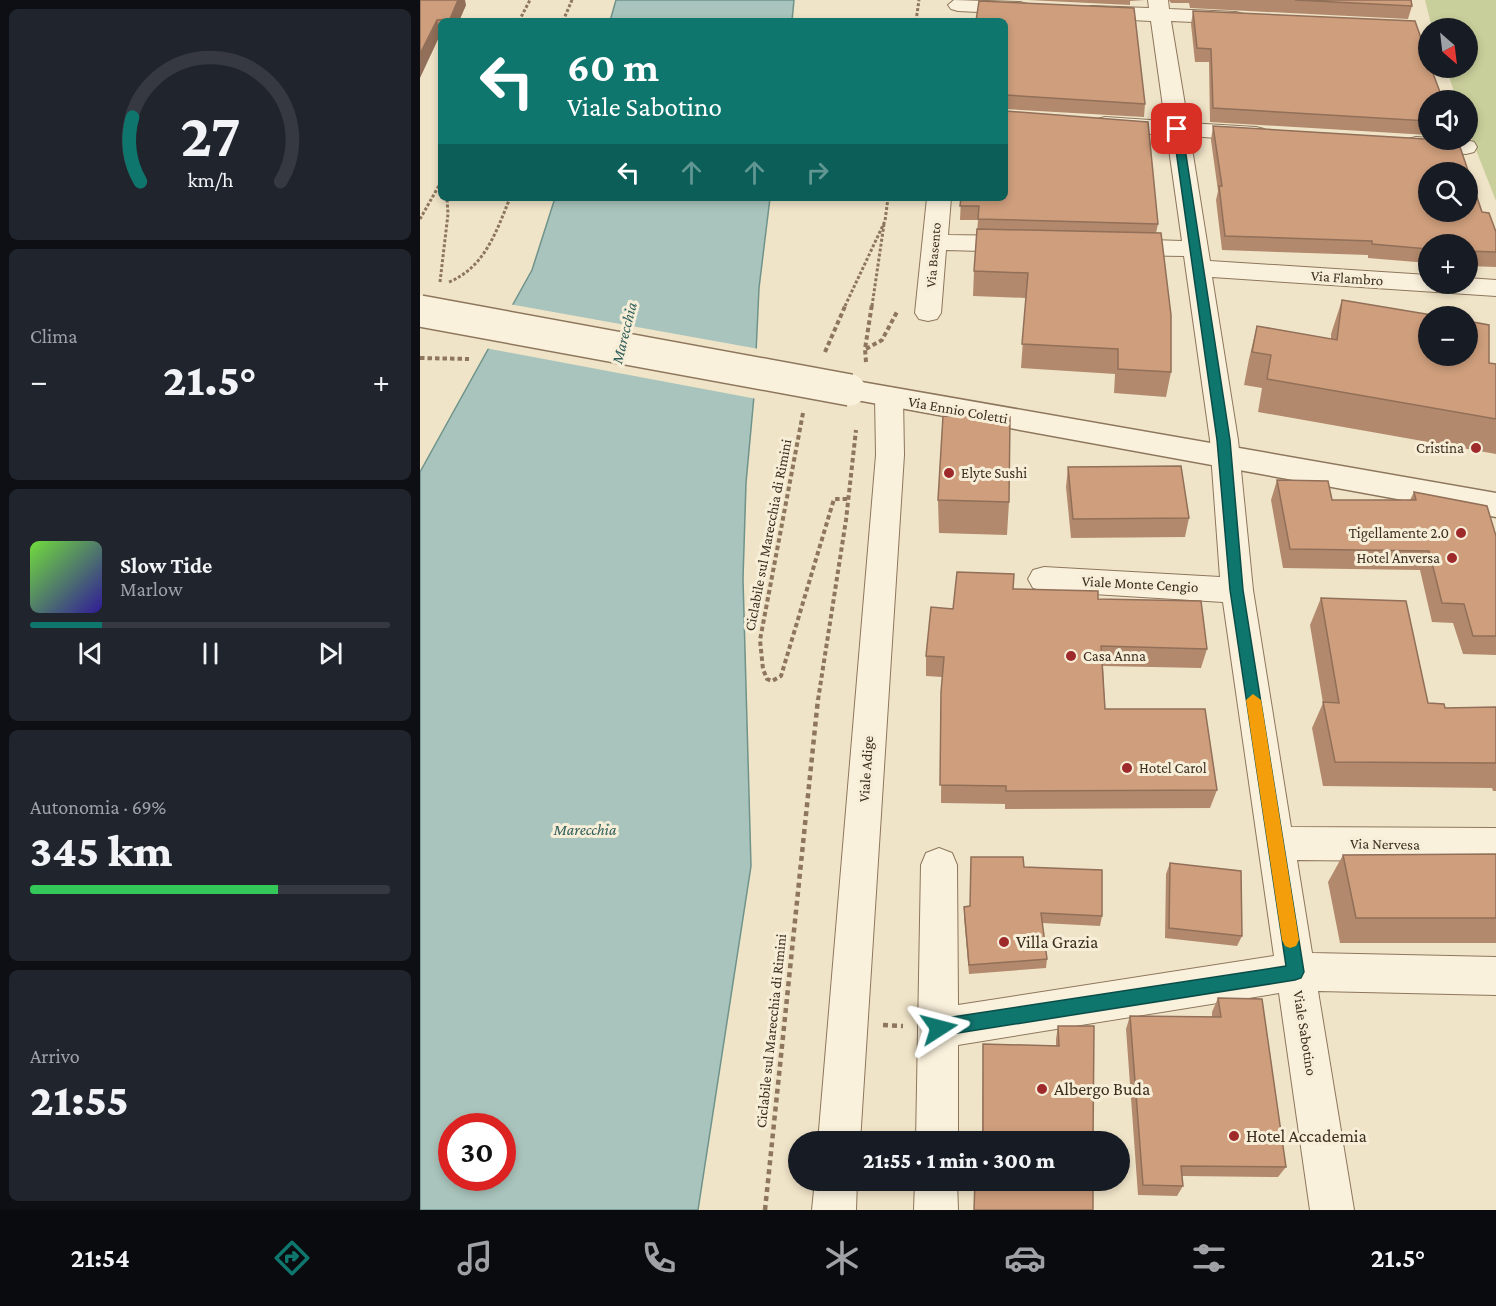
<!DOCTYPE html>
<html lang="it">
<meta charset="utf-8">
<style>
:root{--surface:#171b24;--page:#20242c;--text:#f1f3f6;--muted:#9ea1a6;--line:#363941;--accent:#0f766e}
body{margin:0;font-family:"Crimson Pro",serif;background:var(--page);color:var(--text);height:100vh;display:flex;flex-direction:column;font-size:22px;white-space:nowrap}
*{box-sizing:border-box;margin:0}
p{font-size:20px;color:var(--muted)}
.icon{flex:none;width:33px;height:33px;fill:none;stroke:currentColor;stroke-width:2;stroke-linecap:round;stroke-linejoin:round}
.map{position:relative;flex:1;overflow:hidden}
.details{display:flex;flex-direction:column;gap:9px;padding:9px;background:#0d0f14;width:420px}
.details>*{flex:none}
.hud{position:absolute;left:18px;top:18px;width:570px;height:183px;border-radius:9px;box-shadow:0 3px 9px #0003;background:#0f766e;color:#fff;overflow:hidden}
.needle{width:39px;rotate:152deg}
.fabs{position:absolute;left:998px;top:18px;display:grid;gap:12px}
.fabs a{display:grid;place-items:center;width:60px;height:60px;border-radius:50%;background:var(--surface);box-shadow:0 3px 9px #0003;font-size:30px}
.speed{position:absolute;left:18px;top:1113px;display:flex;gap:12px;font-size:30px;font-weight:700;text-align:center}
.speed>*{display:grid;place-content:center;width:78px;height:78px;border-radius:50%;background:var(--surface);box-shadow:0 3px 9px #0003;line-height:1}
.speed .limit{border:9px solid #d22;background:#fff;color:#111}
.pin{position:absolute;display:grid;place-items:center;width:51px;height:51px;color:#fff;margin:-26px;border-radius:12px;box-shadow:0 3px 9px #0006}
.me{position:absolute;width:66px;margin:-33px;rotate:81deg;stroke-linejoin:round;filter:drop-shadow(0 0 4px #0008)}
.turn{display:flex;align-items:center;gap:21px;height:126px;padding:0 30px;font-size:27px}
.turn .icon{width:78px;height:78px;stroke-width:2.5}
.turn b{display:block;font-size:42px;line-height:51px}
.lanes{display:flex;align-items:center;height:57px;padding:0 30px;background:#0003;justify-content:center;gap:30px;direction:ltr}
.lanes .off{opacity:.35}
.big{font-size:45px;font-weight:800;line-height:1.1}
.details .card{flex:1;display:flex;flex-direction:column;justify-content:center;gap:9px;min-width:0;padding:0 21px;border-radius:9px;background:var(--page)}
.details .dial{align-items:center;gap:0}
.dial svg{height:156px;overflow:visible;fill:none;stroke:var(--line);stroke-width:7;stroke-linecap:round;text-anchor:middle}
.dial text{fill:var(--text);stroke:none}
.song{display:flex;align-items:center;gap:18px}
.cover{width:72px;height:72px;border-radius:9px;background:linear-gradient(135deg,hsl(100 70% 55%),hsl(250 70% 35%))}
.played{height:6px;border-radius:3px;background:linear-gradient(90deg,var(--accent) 20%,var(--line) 20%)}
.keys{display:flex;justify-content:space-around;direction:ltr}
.heat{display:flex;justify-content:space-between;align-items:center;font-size:33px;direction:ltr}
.charge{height:9px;border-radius:4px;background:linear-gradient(90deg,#34c759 69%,var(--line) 0)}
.trip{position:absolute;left:368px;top:1131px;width:342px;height:60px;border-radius:30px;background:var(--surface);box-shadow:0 3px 9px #0003;font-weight:800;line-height:60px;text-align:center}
.menu{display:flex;height:96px;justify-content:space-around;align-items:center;background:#090b0e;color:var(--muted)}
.menu .icon{width:42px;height:42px}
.menu .active{color:var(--accent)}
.menu b{font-size:27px;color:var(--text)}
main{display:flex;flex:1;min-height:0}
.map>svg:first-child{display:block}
.green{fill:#c9cf9b}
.water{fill:#a9c4bc;stroke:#6f938a;stroke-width:1.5;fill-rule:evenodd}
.pier{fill:#f0e4c8}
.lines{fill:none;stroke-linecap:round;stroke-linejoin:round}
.minor-casing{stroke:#8d765c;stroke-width:2}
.tertiary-casing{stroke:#8d765c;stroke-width:3}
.path-far2{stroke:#8d765c;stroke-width:3;stroke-dasharray:3 2;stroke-linecap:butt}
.path-far1{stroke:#8d765c;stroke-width:4;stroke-dasharray:4.5 3;stroke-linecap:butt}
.path{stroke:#8d765c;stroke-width:4.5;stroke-dasharray:5 4;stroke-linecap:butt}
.minor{fill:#faf1dc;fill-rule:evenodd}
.tertiary{fill:#faf1dc;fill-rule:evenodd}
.tertiary-bridge-casing{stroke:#8d765c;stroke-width:34;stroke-linecap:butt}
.tertiary-bridge{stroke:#faf1dc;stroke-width:31}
.wall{fill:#b2896c}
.shaded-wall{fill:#916f58}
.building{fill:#cf9f7d;stroke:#916f58;stroke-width:1.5;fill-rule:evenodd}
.route{fill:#0f766e;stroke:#0a4d48;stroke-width:1.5}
.slow{fill:#f59e0b}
.poi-dot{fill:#9e2a2b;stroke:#f7eed8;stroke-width:2}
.labels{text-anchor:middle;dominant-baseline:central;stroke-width:6;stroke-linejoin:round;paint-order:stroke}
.far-street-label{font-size:14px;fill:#3d2e20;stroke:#f7eed8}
.street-label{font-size:15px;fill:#3d2e20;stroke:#f7eed8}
.poi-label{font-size:15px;fill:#3d2e20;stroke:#f7eed8;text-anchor:end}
.water-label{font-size:16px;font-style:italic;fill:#2f5d5a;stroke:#f7eed8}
.near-poi-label{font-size:18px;fill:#3d2e20;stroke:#f7eed8;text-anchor:start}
</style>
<main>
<section class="details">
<div class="card dial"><svg viewBox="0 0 100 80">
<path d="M14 69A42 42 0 1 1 86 69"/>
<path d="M14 69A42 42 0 0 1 10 36" stroke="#0f766e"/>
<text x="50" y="56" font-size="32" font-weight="700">27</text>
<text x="50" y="72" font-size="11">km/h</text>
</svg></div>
<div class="card"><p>Clima</p>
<div class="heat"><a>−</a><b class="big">21.5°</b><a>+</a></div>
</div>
<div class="card">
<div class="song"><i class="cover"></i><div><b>Slow Tide</b><p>Marlow</p></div></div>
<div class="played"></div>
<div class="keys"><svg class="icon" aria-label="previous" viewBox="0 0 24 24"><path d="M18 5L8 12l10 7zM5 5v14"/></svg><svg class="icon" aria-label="pause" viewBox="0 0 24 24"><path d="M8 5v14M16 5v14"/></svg><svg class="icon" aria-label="next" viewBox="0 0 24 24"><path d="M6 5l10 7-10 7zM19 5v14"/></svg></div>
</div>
<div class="card"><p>Autonomia · 69%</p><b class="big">345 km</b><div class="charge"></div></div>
<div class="card"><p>Arrivo</p><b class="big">21:55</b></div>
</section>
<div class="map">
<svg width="1076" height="1210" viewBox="0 0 1076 1210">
<rect width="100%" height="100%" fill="#f0e4c8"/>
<path class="green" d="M1005 0H1076V201L1047 127V100H1037L1026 68H1047V28H1012Z"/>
<path class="water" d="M196 0H374L372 21H190Z
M135 198H350L339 288 334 396 326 483 323 579 331 866 278 1210H0V472L112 270ZM32 1126H82V1178H32Z"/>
<path class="pier" d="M89 304 339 349 337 399 65 348Z"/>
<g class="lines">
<defs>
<path id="minor" d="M534 0 600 2 607 4 610 8 607 12 600 14 538 11 531 9 528 5Z
M728 0H748L749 9 816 12 823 14 826 18 823 22 816 24 751 21 768 123 836 127 844 129 847 134 844 139 836 141 770 136 790 261 1008 275V284H1047V278L1076 280V296L792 277 818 440 833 590 871 827 1076 828V862L877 860 892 953 1076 957V995L898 991 934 1210H890L859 993 538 1045V1142H496L501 865 506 853 519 848 532 853 537 865 538 1005 854 956 803 602 624 591 613 588 608 579 613 570 624 567 800 577 790 440 764 256 701 255 692 252 689 247 692 242 701 239 762 241 747 135 685 131 677 129 674 124 677 119 685 117 745 121 731 21 671 18 664 16 661 12 664 8 671 6 729 8Z
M996 137 1046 140 1054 142 1057 147 1054 152 1046 154 988 149 985 144 988 139Z
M507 198H531L528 235 597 236 606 239 609 244 606 249 597 252 526 250 521 313 517 319 508 321 499 319 495 313Z
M469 387 479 390 483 397 484 455 440 1142H398L456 455 455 397 459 390Z
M395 1180H437L436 1210H392Z
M495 1180H537L538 1210H494Z"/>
<path id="tertiary" d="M430 380 1076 493V517L420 397 416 390 420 383Z"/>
</defs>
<use href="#minor" class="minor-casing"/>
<use href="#tertiary" class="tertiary-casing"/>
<path class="path-far2" d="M99 21 110 0
M143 21 152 0
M496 21 499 0
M0 219 21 182
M20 282 28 214 27 198
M29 282C65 267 76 232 90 198
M425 306 465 221 468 198
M452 306 464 224"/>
<path class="path-far1" d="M446 349 462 340 478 310
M405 352 426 304
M0 358 49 359
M446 362 445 349 452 304
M383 413 340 640 343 669 347 679 352 681 361 676 414 499H428
M398 700 426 520 436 430"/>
<path class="path" d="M463 1025 483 1026
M345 1210 398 699"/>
<use href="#minor" class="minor"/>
<use href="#tertiary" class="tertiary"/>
<defs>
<path id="tertiary-bridge" d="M0 311 430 390"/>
</defs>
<use href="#tertiary-bridge" class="tertiary-bridge-casing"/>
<use href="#tertiary-bridge" class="tertiary-bridge"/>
</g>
<path class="wall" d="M0 0 46 5 39 21H21V33Z
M608 0H725L710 1V5Z
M749 0H991L992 6 988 19 770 8 769 3H751Z
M773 11 1008 100V135L790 122 789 62H775L771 24Z
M585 21 725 104 724 117 585 109V110Z
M793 126 1062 212 1076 232V267L1047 266V244H1008V263L948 258V255L802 250 796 200 798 191 791 140Z
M541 198 738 224 736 233 751 372 746 397 694 393 695 374 601 368 606 298 553 296 554 271 558 220H540Z
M922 300 1069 363 1076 364V454L838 412 842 388 824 385 829 359 837 326 911 339V334Z
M648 467 769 518 765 537 651 538 646 487Z
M857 480 912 500H990L994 492 1076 536V655L1043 654 1033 623 1012 622 1000 570 863 568 851 500Z
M518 500 589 502 587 535 519 533Z
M593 589 678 599 787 649 781 668 683 666 685 709 797 790 790 808 585 809V804L521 803 522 677 506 676V656L533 609Z
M901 598 1008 703 1025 708 1076 707V791H1073L1072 788 903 786 892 728 903 703 890 625Z
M1076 854V943H920L908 882 923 855Z
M750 863 822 936 817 946 745 938 746 874Z
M604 867 682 916 680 926 622 923 627 959 626 968 549 974 544 917V907L550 906Z
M798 998 866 1167 858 1177 762 1176 763 1186 757 1196 718 1195 706 1029 710 1016 792 1017V1012Z
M638 1026H674L562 1138 563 1044 636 1046V1039Z"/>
<path class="shaded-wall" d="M38 0H45L46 5 39 21H30V19Z
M17 20 21 33 0 78V54Z"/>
<path class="building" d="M0 0H38L30 19 17 20 0 54Z
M875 0H991L992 6Z
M559 1 714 8 725 104 586 95 585 99V21H556Z
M773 11 995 21 1008 58V68H1011L1023 100H1008V121L793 108 791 49 777 48Z
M585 111 728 122 738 224 558 219 559 206H540L541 198H585Z
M793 126 1038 141 1062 212 1069 213 1076 232V252L1047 251V244H1008V249L952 244V241L805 236 799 186H802ZM1008 172H1047V212H1008Z
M557 229 741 233 751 315V372L698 369V349L602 344 608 273 554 271Z
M922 300 1018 316H1008V356H1047V321L1069 325V363L1076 364V419L847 379 851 355 832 352 837 326 917 340Z
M523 416 590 417 589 502 518 500Z
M761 466 769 518 653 519 648 467Z
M857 480 908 481 912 500H996L994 492 1067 506 1076 536V636H1053L1044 604 1022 603 1009 551 870 549Z
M537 572 594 574 593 589 678 591V599L781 601 787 649 681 646 685 709H785L797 790 586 791V786L520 785 521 692 524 657 506 656 511 607 533 609Z
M901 598 986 601 1008 703 1024 704 1025 708 1076 707V763L915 762 903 702 919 703Z
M1076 854V918H936L923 855Z
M551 857H603L604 867 682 870V916L621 913 627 959 549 965 544 907 550 906Z
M750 863 821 871 822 936 749 928Z
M798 998 842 999 866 1167 761 1166 763 1186 723 1185 710 1016 801 1017Z
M638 1026H674L673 1142H557L558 1138H563V1044L639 1046Z
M555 1180H673V1210H554Z"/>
<path class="route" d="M757 126 762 129 810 440 823 590 884 972 881 978 875 980 519 1036 513 1034 510 1028 513 1022 519 1019 866 966 810 590 797 440 753 129Z"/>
<path class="slow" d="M833 694 841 700 879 940 876 946 870 948 865 946 862 940 826 700Z"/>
<g class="poi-dot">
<circle cx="1056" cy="448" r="6"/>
<circle cx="529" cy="473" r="6"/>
<circle cx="1041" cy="533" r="6"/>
<circle cx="1032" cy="558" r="6"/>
<circle cx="651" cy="656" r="6"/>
<circle cx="707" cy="768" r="6"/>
<circle cx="584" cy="942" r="6"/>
<circle cx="622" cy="1089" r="6"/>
<circle cx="814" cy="1136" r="6"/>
</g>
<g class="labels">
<g class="far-street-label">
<text transform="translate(513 255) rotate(-85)">Via Basento</text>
</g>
<g class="street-label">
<text transform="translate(927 278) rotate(4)">Via Flambro</text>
<text transform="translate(538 410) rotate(10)">Via Ennio Coletti</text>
<text transform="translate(348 535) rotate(-79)">Ciclabile sul Marecchia di Rimini</text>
<text transform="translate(720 584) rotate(3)">Viale Monte Cengio</text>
<text transform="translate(446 769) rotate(-86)">Viale Adige</text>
<text transform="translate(965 844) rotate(1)">Via Nervesa</text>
<text transform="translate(351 1031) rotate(-84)">Ciclabile sul Marecchia di Rimini</text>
<text transform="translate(885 1033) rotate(81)">Viale Sabotino</text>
</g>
<g class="poi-label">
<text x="1044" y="448">Cristina</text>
<text x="541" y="473" text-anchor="start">Elyte Sushi</text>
<text x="1029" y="533">Tigellamente 2.0</text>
<text x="1020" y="558">Hotel Anversa</text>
<text x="663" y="656" text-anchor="start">Casa Anna</text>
<text x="719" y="768" text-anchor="start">Hotel Carol</text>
</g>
<g class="water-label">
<text transform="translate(204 333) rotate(-76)">Marecchia</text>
<text x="165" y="829">Marecchia</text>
</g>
<g class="near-poi-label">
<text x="596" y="942">Villa Grazia</text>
<text x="634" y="1089">Albergo Buda</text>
<text x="826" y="1136">Hotel Accademia</text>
</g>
</g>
</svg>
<div class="fabs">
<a><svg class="needle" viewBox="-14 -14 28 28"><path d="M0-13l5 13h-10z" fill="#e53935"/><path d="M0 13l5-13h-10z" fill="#9ea1a6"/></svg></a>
<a><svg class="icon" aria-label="sound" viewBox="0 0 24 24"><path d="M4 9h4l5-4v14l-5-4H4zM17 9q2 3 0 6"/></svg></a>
<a><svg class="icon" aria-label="search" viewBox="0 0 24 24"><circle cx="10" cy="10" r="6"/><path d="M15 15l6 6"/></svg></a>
<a>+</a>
<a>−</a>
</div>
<div class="speed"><div class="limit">30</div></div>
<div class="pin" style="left:757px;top:129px;background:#d93025"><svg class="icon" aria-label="arrive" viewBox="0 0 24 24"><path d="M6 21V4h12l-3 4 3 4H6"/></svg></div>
<svg class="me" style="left:519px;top:1028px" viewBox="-20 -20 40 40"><path d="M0-17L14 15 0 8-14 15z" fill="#0f766e" stroke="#fff" stroke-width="4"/></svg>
<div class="trip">21:55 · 1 min · 300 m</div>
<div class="hud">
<div class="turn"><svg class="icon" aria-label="left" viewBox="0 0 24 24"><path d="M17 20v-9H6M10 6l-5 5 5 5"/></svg><div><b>60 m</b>Viale Sabotino</div></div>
<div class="lanes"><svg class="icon" aria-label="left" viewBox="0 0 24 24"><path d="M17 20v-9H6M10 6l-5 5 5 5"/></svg><svg class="icon off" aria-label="ahead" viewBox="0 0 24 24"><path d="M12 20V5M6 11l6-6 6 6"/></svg><svg class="icon off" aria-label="ahead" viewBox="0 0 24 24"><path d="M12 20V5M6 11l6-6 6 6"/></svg><svg class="icon off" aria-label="right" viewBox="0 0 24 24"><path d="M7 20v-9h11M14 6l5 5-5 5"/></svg></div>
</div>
</div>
</main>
<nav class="menu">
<b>21:54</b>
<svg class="icon active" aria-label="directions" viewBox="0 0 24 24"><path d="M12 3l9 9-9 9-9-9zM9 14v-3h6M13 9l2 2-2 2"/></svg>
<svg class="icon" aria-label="music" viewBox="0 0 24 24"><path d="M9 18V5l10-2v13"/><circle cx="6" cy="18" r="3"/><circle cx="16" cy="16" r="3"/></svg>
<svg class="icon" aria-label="phone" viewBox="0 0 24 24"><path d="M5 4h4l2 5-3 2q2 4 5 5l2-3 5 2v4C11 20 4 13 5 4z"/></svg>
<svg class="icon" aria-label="climate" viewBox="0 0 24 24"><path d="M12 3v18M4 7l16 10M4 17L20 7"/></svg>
<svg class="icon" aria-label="car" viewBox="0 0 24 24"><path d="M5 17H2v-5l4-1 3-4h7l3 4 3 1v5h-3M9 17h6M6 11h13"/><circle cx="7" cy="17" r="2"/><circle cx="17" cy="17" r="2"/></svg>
<svg class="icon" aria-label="filters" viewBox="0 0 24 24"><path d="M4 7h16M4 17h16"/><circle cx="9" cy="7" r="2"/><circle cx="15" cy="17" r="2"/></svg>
<b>21.5°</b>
</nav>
